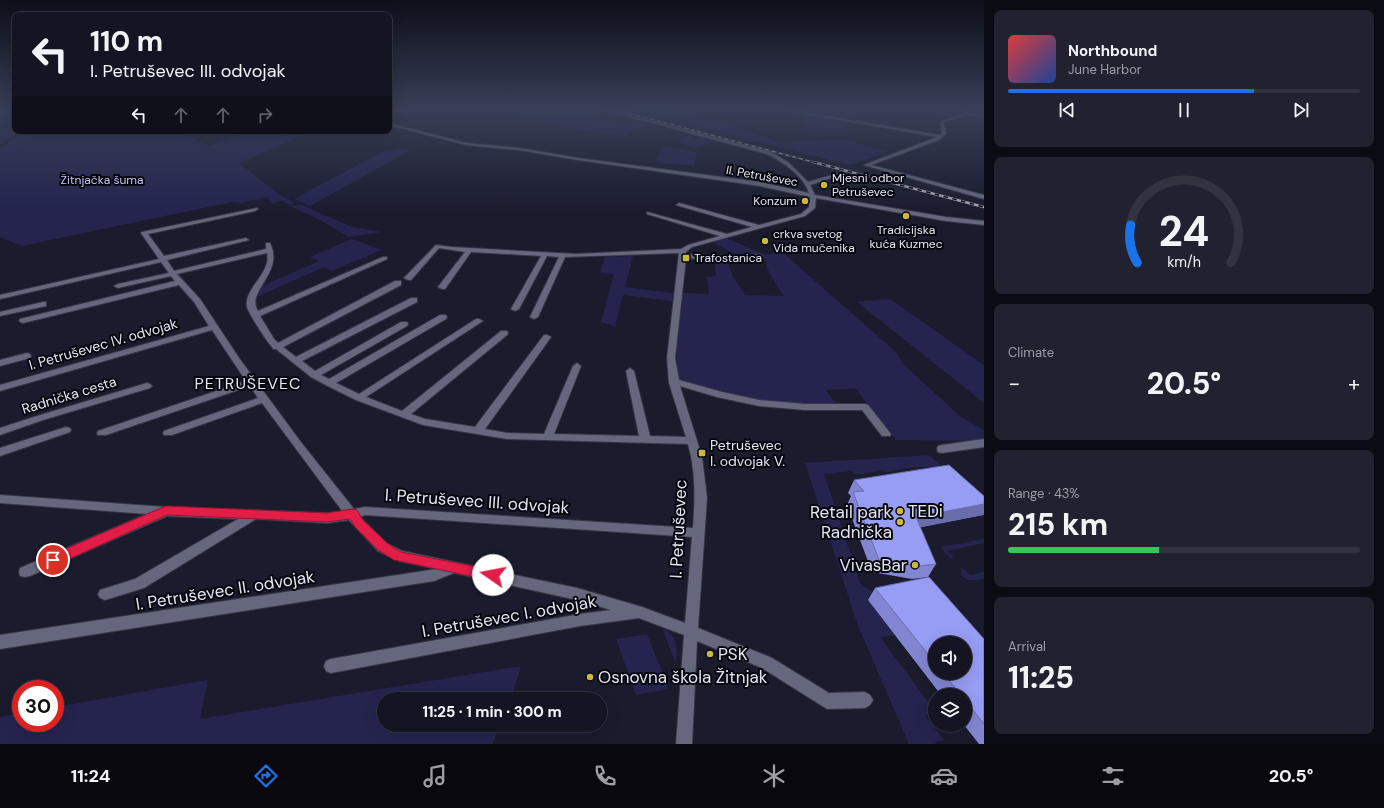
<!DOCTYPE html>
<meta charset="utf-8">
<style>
:root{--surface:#141422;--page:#21212f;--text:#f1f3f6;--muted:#9d9ea5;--line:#333340;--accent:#1a73e8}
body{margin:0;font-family:"DM Sans",sans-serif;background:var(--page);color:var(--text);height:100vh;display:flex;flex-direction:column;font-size:15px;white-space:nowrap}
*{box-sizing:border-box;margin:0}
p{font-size:13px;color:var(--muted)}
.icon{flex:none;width:22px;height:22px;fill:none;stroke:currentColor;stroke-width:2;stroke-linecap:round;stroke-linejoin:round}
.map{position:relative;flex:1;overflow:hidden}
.drawer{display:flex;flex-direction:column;gap:10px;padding:10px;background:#0b0b13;width:400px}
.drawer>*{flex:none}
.top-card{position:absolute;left:12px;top:12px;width:380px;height:122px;border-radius:8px;box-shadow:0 4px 16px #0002,0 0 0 1px var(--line);background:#141422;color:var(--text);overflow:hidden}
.controls{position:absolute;left:928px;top:636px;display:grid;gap:8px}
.controls a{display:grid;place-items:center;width:44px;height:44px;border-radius:50%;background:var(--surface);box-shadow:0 4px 16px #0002,0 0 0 1px var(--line);font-size:20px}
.speed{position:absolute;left:12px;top:680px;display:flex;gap:8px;font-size:20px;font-weight:700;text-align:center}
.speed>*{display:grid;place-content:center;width:52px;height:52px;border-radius:50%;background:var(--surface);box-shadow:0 4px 16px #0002,0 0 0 1px var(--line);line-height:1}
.speed .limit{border:6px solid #d22;background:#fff;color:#111}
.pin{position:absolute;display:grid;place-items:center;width:34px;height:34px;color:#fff;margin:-17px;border:2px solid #fff;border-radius:50%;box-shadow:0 1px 4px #0007}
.me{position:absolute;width:44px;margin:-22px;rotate:282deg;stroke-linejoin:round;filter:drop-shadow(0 0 3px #0008)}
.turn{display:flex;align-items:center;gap:14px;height:84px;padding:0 12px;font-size:18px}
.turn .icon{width:52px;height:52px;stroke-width:2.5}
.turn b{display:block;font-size:28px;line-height:34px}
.lanes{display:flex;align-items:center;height:38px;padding:0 12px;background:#0003;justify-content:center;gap:20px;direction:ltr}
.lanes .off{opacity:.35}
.big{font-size:30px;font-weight:800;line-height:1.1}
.drawer .card{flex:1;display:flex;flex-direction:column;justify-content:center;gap:6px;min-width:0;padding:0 14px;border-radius:8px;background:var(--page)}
.drawer .dial{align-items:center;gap:0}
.dial svg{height:104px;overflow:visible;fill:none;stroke:var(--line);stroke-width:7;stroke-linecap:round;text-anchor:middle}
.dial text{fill:var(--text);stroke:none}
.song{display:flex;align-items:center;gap:12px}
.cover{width:48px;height:48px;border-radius:6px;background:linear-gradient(135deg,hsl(0 70% 55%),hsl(220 70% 35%))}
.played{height:4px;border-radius:2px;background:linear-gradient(90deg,var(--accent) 70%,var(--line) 70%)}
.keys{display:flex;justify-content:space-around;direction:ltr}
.heat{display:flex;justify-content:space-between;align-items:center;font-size:22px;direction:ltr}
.charge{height:6px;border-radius:3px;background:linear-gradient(90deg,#34c759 43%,var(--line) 0)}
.trip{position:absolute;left:377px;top:692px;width:230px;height:40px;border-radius:20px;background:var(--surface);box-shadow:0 4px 16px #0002,0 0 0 1px var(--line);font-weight:800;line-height:40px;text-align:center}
.tab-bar{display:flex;height:64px;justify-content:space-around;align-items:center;background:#08080e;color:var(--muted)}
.tab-bar .icon{width:28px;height:28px}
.tab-bar .on{color:var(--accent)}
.tab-bar b{font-size:18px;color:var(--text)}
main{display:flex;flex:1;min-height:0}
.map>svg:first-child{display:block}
.green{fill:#24244f}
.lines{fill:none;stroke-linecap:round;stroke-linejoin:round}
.minor-casing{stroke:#373746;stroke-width:2}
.minor{fill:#65677d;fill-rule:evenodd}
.rail-far1-casing{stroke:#a9aab8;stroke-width:1.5}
.rail-casing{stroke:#a9aab8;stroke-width:2.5}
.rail-far1{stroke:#06070e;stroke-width:1;stroke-dasharray:3.5;stroke-linecap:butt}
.rail{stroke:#06070e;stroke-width:1.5;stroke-dasharray:4.5;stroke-linecap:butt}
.wall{fill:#8286d2;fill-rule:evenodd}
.shaded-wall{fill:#6a6dab}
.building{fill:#979cf4;stroke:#6a6dab}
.route{fill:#e11d48;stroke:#92132f}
.poi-dot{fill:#cdb938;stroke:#06070e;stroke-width:1.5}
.labels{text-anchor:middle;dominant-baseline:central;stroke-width:4;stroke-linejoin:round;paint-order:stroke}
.far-street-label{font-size:12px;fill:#e4e5f2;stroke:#06070e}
.far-poi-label{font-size:12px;fill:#e4e5f2;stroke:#06070e;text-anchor:start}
.far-park-label{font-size:12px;fill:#c0c5f2;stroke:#06070e}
.street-label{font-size:14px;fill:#e4e5f2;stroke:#06070e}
.poi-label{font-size:14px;fill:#e4e5f2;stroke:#06070e;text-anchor:start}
.quarter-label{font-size:16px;letter-spacing:1px;fill:#e4e5f2;stroke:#06070e}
.near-street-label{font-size:17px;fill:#e4e5f2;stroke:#06070e}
.near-poi-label{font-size:17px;fill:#e4e5f2;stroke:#06070e;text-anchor:start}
</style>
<main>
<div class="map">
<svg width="984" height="744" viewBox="0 0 984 744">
<rect width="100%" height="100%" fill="#1a1b2d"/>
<path class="green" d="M0 109H15V131H22L0 144Z
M593 109 601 111 586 120 627 126 642 122 648 125 623 137 576 129 515 114 524 113 549 114 559 116Z
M630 109H668L666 110 674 112V113L713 123 727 124 780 143 843 139 887 152 850 165Z
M803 114 825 119 851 131 807 132Z
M26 131H167L190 137 209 146 247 131H262L263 133 264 131H271L266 133 285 136 297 131H313L239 163 277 193 295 203 289 205 283 201 272 203 268 197 241 203 232 202 22 246 0 237V148Z
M688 135 697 140 702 138 715 141 696 148 679 142Z
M663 146 697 152 694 166 655 162Z
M400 149 411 150 310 206 294 199 384 151 391 152Z
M302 205 352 227 382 232 349 237 318 219 290 206Z
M727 238 766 255 781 251 896 352 903 364 960 416 984 430V441L896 440 856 389 826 390 837 405 805 409 742 403 681 385C672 356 680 323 683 293L709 294 707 277 716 276 714 259 727 260 733 277 745 295 783 296 768 270 765 259 741 255 732 256V253L712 242Z
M352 239 382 250 332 271 324 267 254 298 260 287 319 261 310 257Z
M633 256 625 287 673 293 672 301 623 295 615 327 601 322 614 274 600 273 605 257Z
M890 299 984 365V403L857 302Z
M929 455 949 473C925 462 911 468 886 472L883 470 856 475 851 471 824 474 859 580 862 585 876 594 868 600 895 635 880 637 935 711V713L925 715 944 740 935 742 936 744H909L858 626 805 463Z
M984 539V543L947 551 954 557 950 558 940 547Z
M963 568 970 575 984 572V579C975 581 968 582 961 575V569Z
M664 629C679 638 677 649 676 664L663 631Z
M647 634 669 689 636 695 616 639Z
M521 666 514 689 509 699H384V725H499L493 744H0V717L21 713V723H55V707L208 680 200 719Z"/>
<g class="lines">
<defs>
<path id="minor" d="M601 109H606L771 152 788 162 808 182 846 171V173L810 185 815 195 946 217 984 221V225L946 221 816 198 815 208 805 216 692 247 686 252V254L741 256 760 254 763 256C753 264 701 259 686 258L675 358 679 380 722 392 759 400 805 404H865L868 405 891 434 890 436H882L862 410H805L759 406 717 397 680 386 702 457 707 498 698 628 772 658 829 693 865 692 870 695 873 700 870 705 865 708 827 709 762 668 697 641 692 744H676L684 635 639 618 580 626 331 673 326 671 324 666 326 661 331 659 580 614 611 610 577 600 454 573 434 581 0 649V635L437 569 399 561 378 551 349 520 327 523 256 519 144 588 105 600 100 598 98 594 100 590 135 579 238 519 167 516 30 576 25 577 20 576 19 572 20 568 147 514 0 503V495L166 507 327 513 343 512 262 403 172 435H164L163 433 164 431 258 398 250 386 106 435H98L97 433 98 431 246 381 212 330 0 391V385L209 326 194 302 179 285 23 323 19 321 20 319 175 281 171 276 118 288 114 286 118 284 169 273 161 262 0 299V295L159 259 141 233 142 232 257 208 258 209 255 211 148 234 164 256 246 238 249 240 167 260 174 271 266 249V243H270C285 273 245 291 258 311L383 257H387V259L260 316 274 339 278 343 395 281H401V285L283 347 296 357 411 298H417V302L302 361 315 371 401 322H407L408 324 407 326 321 375 329 379 440 315H446L447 317 446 319 336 383 359 394 476 319H479L483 321 366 397 402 411 501 331H507L508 333 507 335 411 414 425 419 475 427 544 335H547L551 337 485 429 507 433 544 434 573 366 577 363 581 366 554 434 639 436 626 371 630 368 634 371 650 436 686 437 669 383 667 358 679 253 565 257 538 317 534 319 530 317 559 257 547 256 519 309 515 311 511 309 541 256 471 252 445 289H442L438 287 465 252 439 248 411 280H408L404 278 436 245 452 247 576 254 681 249 688 245 720 236 647 214V212L727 234 752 227 676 205 679 203 759 225 801 214 809 207 810 197 760 186 578 160 519 150 466 145 389 125V123L466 143 519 148 578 158 760 182 809 193C804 176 783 162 767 154ZM267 253C272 273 243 289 247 307 248 312 264 337 268 342 270 345 272 346 273 349H276L311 377 326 385 356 400 423 425 507 439 688 444C696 472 695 500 693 528L365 507 354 509 300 441 239 358 200 299 177 274ZM365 515 692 537 685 623 642 607 577 588 402 551 386 543 360 517Z
M777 109H784L940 135 942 134 940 123 943 120 965 114 958 109H962L969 113 984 115V117L968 115 945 122 944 123 946 134 939 140 871 165 984 195V199L864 165 937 137Z
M43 302H46V306L0 316V312Z
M27 353 30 354 31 356 30 358 0 366V360Z
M147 383 150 384 152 386 150 388 43 420 0 435V428L37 416Z
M66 427 70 428 71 430 70 432 0 456V448Z
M984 439V447L942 453 938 452 937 449 938 446 942 445Z"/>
</defs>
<use href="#minor" class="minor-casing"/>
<use href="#minor" class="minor"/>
<defs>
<path id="rail-far1" d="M613 109 817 163"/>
<path id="rail" d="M813 162 984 207"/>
</defs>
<use href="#rail-far1" class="rail-far1-casing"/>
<use href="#rail" class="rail-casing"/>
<use href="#rail-far1" class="rail-far1"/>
<use href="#rail" class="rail"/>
</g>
<path class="wall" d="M854 480 984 496V514L983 515 920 527 936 564 928 577 912 579 872 572 847 505 851 496 848 493Z
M875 588 984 639V744H979L964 725H965V695H941L868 600ZM935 643 965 673H935Z"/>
<path class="shaded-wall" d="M984 504V514L983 515 908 530 916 517Z"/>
<path class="building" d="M949 465 984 496V504L916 517 936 564 920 566 879 560 853 492 864 491 854 480Z
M929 577 984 639V724L965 700V695H961L943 673H965V643H935V663L875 588Z"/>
<linearGradient id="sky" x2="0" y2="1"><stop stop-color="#0e0f19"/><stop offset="0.51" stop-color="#383f57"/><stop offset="1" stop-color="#383f57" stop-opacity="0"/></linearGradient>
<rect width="984" height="213" fill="url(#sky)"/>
<path class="route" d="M166 506 327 513 352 509 357 510 363 520 387 543 401 552 493 570 498 571 500 575 498 579 493 581 394 560 378 550 355 527 350 519 327 522 167 515 58 564 53 565 49 564 47 560 49 556Z"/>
<g class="poi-dot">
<circle cx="824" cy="185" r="4"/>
<circle cx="805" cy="201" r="4"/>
<circle cx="906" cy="216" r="4"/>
<circle cx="765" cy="241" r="4"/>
<rect x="682" y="254" width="8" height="8" rx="2"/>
<rect x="698" y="449" width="8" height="8" rx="2"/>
<circle cx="900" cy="511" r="4"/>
<circle cx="900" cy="522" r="4"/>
<circle cx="915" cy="565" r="4"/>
<circle cx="710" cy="654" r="4"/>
<circle cx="590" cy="677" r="4"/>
</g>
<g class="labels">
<g class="far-street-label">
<text transform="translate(762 176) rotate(10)">II. Petruševec</text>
</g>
<g class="far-poi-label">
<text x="832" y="178">Mjesni odbor<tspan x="832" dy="14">Petruševec</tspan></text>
<text x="797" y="201" text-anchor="end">Konzum</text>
<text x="906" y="230" text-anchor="middle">Tradicijska<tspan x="906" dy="14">kuća Kuzmec</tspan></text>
<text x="773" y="234">crkva svetog<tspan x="773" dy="14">Vida mučenika</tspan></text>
<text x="694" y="258">Trafostanica</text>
</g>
<g class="far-park-label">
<text x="102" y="180">Žitnjačka šuma</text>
</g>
<g class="street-label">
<text transform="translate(103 344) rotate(-16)">I. Petruševec IV. odvojak</text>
<text transform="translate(69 395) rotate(-17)">Radnička cesta</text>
</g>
<g class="poi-label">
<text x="710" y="445">Petruševec<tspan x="710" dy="16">I. odvojak V.</tspan></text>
</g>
<g class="quarter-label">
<text x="248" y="383">PETRUŠEVEC</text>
</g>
<g class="near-street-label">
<text transform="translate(477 501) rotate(4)">I. Petruševec III. odvojak</text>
<text transform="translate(678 529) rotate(-87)">I. Petruševec</text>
<text transform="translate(225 590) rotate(-9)">I. Petruševec II. odvojak</text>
<text transform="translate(509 616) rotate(-10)">I. Petruševec I. odvojak</text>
</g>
<g class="near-poi-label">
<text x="908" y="511">TEDi</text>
<text x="892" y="512" text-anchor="end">Retail park<tspan x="892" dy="20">Radnička</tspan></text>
<text x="907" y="565" text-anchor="end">VivasBar</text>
<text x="718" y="654">PSK</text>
<text x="598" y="677">Osnovna škola Žitnjak</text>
</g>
</g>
</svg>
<div class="controls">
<a><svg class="icon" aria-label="sound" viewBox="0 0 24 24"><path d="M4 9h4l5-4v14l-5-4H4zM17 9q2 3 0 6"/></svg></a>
<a><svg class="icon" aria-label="layers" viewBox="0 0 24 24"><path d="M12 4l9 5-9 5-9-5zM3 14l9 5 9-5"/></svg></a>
</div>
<div class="speed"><div class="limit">30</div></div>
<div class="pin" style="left:53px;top:560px;background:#d93025"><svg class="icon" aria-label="arrive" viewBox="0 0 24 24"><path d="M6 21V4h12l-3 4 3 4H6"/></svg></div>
<svg class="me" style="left:493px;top:575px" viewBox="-20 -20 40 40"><circle r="19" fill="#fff"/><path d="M0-13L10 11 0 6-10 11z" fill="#e11d48"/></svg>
<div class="trip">11:25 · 1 min · 300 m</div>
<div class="top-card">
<div class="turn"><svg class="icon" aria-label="left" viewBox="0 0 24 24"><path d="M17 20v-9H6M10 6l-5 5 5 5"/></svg><div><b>110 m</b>I. Petruševec III. odvojak</div></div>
<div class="lanes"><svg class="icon" aria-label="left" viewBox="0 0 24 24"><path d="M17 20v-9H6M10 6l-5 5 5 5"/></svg><svg class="icon off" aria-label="ahead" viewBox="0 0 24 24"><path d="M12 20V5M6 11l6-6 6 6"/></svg><svg class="icon off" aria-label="ahead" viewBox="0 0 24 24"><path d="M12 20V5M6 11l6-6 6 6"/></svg><svg class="icon off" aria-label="right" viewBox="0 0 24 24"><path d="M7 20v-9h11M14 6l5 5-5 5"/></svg></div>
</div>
</div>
<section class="drawer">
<div class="card">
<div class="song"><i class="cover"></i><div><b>Northbound</b><p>June Harbor</p></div></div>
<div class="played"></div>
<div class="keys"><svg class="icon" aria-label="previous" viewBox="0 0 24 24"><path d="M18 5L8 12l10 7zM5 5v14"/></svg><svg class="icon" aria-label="pause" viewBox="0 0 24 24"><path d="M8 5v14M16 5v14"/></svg><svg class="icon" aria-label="next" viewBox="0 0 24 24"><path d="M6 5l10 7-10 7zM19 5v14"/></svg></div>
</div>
<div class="card dial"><svg viewBox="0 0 100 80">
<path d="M14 69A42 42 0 1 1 86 69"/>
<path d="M14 69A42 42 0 0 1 9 40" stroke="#1a73e8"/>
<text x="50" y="56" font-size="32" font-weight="700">24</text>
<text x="50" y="72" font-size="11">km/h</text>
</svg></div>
<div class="card"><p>Climate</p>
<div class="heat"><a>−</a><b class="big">20.5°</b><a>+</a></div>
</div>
<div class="card"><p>Range · 43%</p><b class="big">215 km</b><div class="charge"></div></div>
<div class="card"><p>Arrival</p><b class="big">11:25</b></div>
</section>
</main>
<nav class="tab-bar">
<b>11:24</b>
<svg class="icon on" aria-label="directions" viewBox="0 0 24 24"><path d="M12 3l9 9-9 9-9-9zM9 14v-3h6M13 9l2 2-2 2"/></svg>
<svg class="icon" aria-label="music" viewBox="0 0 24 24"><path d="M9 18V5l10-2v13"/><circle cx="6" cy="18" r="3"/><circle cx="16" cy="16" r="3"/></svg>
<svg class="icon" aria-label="phone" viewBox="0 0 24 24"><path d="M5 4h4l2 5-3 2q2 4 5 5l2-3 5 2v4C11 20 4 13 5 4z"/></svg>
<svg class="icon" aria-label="climate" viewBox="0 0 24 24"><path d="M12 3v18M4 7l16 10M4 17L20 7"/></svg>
<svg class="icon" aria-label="car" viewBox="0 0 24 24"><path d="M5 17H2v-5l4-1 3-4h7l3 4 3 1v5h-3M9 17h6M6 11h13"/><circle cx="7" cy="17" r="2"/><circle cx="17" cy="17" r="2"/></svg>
<svg class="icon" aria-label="filters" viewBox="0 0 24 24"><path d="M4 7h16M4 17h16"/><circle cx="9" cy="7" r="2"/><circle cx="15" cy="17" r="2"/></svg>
<b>20.5°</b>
</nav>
